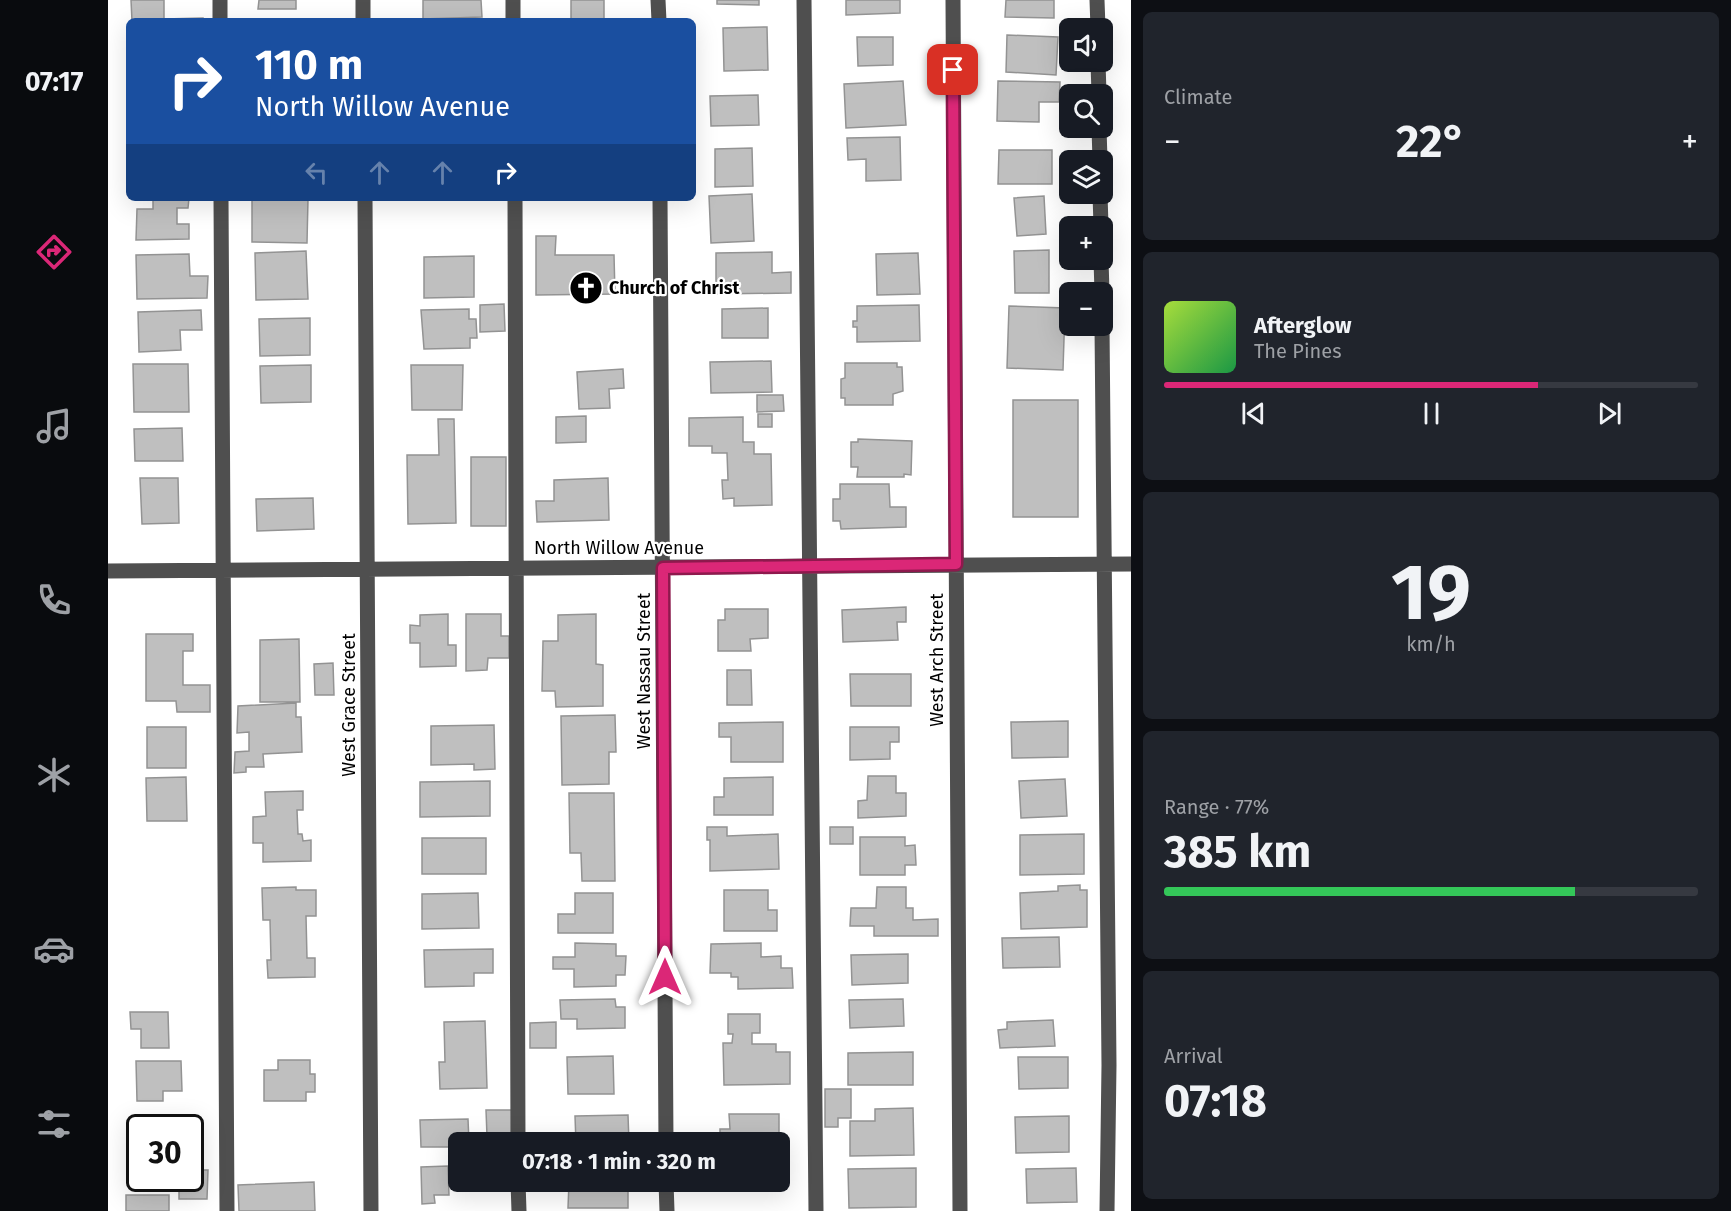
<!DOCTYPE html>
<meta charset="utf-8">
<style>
:root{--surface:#171b24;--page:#20242c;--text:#f1f3f6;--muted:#9ea1a6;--line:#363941;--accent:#db2777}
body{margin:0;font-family:"Fira Sans",sans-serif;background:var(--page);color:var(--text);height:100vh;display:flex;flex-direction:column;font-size:22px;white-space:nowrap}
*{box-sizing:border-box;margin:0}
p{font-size:20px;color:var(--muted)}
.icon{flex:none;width:33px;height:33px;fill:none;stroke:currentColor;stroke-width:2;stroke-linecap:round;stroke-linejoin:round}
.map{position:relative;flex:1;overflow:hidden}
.side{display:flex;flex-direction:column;gap:12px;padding:12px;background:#0d0f14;width:600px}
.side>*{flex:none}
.guide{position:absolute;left:18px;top:18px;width:570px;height:183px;border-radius:9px;box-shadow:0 6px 24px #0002;background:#1a4fa0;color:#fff;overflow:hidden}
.tools{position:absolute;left:951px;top:18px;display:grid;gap:12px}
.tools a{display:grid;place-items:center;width:54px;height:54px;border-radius:9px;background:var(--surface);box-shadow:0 6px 24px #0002;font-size:30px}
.speed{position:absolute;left:18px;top:1114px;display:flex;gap:12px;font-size:30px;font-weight:700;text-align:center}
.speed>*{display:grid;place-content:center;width:78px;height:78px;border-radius:50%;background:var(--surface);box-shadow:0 6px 24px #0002;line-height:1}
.speed .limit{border:3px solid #111;border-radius:9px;background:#fff;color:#111}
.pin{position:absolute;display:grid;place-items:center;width:51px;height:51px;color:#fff;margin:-26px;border-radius:12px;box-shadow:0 3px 9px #0006}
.me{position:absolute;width:66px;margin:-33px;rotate:0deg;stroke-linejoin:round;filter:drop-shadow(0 0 4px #0008)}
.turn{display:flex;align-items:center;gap:21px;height:126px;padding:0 30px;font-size:27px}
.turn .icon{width:78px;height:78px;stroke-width:2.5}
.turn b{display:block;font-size:42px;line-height:51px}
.lanes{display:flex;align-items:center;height:57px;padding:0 30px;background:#0003;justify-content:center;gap:30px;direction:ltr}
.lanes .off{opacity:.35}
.big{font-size:45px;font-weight:700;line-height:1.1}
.side .widget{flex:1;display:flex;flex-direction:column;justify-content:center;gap:9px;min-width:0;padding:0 21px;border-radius:9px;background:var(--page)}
.side .dial{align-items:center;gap:0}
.dial b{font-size:78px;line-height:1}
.song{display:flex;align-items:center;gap:18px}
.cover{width:72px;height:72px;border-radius:9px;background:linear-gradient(135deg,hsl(80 70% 55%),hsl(140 70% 35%))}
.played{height:6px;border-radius:3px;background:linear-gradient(90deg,var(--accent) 70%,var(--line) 70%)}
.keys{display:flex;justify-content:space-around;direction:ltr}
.heat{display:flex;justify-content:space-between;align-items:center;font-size:33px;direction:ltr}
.charge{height:9px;border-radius:4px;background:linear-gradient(90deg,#34c759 77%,var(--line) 0)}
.trip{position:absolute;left:340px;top:1132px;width:342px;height:60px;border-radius:9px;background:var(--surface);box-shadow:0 6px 24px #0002;font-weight:700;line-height:60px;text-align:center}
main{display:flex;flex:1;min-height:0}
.dock{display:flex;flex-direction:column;width:108px;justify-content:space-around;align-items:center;background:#090b0e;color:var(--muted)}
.dock .icon{width:42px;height:42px}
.dock .active{color:var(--accent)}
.dock b{font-size:27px;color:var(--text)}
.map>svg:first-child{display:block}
.building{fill:#bfbfbf;stroke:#939393;stroke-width:1.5}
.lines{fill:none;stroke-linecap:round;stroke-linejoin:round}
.minor{stroke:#4f4f4f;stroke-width:15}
.route-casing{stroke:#8e194d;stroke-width:15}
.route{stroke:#db2777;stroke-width:10}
.labels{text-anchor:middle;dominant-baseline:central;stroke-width:4.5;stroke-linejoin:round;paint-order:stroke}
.poi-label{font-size:18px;font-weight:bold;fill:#000;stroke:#fff;text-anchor:start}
.street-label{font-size:18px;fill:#000;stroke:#fff}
</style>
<main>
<nav class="dock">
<b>07:17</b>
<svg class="icon active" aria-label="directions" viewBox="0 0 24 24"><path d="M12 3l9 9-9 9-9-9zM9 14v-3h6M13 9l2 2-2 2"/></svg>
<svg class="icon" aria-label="music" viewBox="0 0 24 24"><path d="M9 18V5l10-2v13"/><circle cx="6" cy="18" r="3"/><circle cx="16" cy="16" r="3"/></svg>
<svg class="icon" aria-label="phone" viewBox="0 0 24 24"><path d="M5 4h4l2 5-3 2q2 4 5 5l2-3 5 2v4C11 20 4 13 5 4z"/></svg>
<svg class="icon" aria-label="climate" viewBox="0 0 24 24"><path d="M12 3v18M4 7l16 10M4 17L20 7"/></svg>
<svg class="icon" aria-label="car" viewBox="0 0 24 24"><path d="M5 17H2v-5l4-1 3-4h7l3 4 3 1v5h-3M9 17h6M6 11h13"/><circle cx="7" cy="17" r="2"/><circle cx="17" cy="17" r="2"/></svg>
<svg class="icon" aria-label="filters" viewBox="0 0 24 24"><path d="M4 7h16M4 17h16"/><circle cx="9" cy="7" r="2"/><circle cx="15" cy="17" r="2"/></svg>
</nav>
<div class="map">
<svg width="1023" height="1211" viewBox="0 0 1023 1211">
<rect width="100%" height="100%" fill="#fff"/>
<path class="building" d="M23 0H56V19L95 18V21H24Z
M151 0H188V9H150Z
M315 0H373L374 17 315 19Z
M463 0H496V20H463Z
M609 0H651V5L609 4Z
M738 0H792V13L738 15Z
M898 0H946V18L897 17Z
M659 27 660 70 616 71 615 28Z
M899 35 950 37 948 75 898 72Z
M749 37H785V65L750 66Z
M795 81 798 125 738 128 736 84Z
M890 81 952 82 951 102H931V122L889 121Z
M650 95 651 125 603 126 602 96Z
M792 137 793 180 758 181V159L740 160 739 138Z
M644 148 645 186 607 187V149Z
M891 150H944V184H890Z
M644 194 646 241 603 243 601 196Z
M936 196 938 234 909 236 906 198Z
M45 198H81L80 208H69V224H81V239L28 240 29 209H45Z
M144 198 200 199 199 243 144 242Z
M428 236H448L447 255H506L507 294 428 295Z
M941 250V293H907L906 251Z
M198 251 200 299 148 300 147 253Z
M664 252V273L683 272V293L608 294V253Z
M810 253 812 294 769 295 768 254Z
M81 254 82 276H100L99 298 29 299 28 255Z
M366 256V297L316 298V257Z
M396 304 397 331 372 332V305Z
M811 305 812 341 749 342V327H745V321H749V306Z
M901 306 957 308 955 370 899 368Z
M660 308V338H614V309Z
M361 309V319H368L369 338H362V348L316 349 313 310Z
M93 310 94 330H72L73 350 31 352 30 312Z
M202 318V355L152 356 151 319Z
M663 361 664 392 603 393 602 362Z
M737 363H789V367H794L795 391 785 394V405H737V398H733V379L737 378Z
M25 364H80L81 412H26Z
M203 365V402L153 403 152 366Z
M303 365H355L354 410H304Z
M515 369 516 388 501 389 502 408 471 409 469 372Z
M649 395H675L676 411 649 412Z
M905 400H970V517H905Z
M650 414H664V427H650Z
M478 416V442L448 443V417Z
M635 417V442H646V454H663L664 505 626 506V498L615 499 614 480H620L619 453H604V446H581V418Z
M330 419H346L348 523 300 524 299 455H331Z
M74 428 75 461H27L26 429Z
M750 439 804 441 803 475 796 474V477H749L750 467H743V442H750Z
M363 457H398V526H363Z
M32 478H70L71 523 34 524Z
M500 478 501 520 429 522 428 501H446V480Z
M732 484H781L782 507H798V527L733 529 732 521H725V499H732Z
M205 498 206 529 149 531 148 499Z
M798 607V622H789L790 640 735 642 734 610Z
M617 609H660V638L642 639 643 651H610V620H617Z
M340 614V645H348V666L312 667V643H302V625L312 626V615Z
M358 614H393V636H401V658H380L379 670 358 671Z
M488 614V664L495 665V706L448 707 447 691H434L435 641H450V615Z
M38 634H85V651H75V685H102V712H69L68 701H38Z
M191 639 192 702H152V640Z
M225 663 226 695H207L206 664Z
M619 670H643L644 705H619Z
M742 674H803V706H743Z
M188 703V717H193L194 752 155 754 156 767H138V772L126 773 127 752 141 751V732L129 733 130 706Z
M507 715 508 752H501V784L454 785 453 716Z
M960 721V757L904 758 903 722Z
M675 722V762H623V737H611V723Z
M386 725 387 769 366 770V764L323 765V726Z
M39 727H78V768H39Z
M742 727H791V742H782V759L742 760Z
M760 776H788V793H798V816L750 818V801L759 800Z
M78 777 79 821H39L38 778Z
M665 777V815H606V797H616V778Z
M957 779 959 816 913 818 911 781Z
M382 781V816L312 817V782Z
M195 791V810H189L190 834H194L195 841 203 840V861L155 862V843H145V817L158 816 157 792Z
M461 793H506L507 881H474L473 853H462Z
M599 827H619V836L670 834 671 869 602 871V840H599Z
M722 827H745V844H722Z
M976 834V874L912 875V835Z
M752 837H797V846L807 845 808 865H797V875H752Z
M314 838H378V874H314Z
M972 885V890H979V927L913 929 912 893 950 891V886Z
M188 887V890H208V916H198L199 958H207V977L160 978 159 960H163L162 920H155L154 888Z
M769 887H798V908H805V920L830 919V936H766V926H742L743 908H768Z
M616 890H660V910H669V931H616Z
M370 893 371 928 314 929V894Z
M467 893H505V933H450V914H467Z
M951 937 952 967 895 968 894 938Z
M467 943 508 944V956H518L517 975H508V986L466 987V969H445V957H467Z
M653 943V957L673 956V968H684L685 988 630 989V977H623V973H602L603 944Z
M385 949V973H366V986L317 987 316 950Z
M800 954V983L744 985 743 955Z
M507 999 508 1007H517V1028L469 1029V1019H453L452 1000Z
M795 999 796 1026 742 1028 741 1000Z
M22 1012H60L61 1048H33V1029H23Z
M620 1014H652V1033H644V1044H668V1052H682V1084L616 1085 615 1043H624L625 1034H620Z
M945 1020 947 1046 892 1048 890 1030 899 1029V1022Z
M377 1021 379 1088 332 1089 331 1062H337L336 1022Z
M448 1022V1048H422V1023Z
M805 1052V1085H740V1053Z
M505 1056 506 1094H460L459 1057Z
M910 1057H960V1088L911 1089Z
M170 1060H202V1074H207V1092H198V1101H156V1070H170Z
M28 1061H73L74 1091H55V1101H29Z
M717 1089H743V1118H730V1127H717Z
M805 1108 806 1155 742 1156V1121H767V1109Z
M378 1110H405V1136H379Z
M621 1114H671V1137L657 1136V1143H612V1129H622Z
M520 1115 521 1143H468L467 1116Z
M961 1116V1152L908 1153 907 1117Z
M360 1119 361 1143H351V1147H313L312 1120Z
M62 1122V1128H34V1123Z
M25 1133H32V1156H26Z
M340 1166 341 1195H326L327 1203 314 1204 313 1167Z
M808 1168V1207L741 1208 740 1169Z
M968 1168 969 1202 919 1203 918 1169Z
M82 1170H100L99 1199H71V1179H82Z
M206 1182 207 1211H131L130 1185Z
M461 1182H520V1208H460Z
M18 1195H61V1211H18Z"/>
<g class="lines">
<path class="minor" d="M112 0V21
M255 0V21
M405 0V21
M550 0 551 21
M696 0 708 1211
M845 0 852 1211
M989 0 990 28
M990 62 991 94
M991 128 992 160
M992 194 993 226
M113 198 119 1211
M257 198 263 1211
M407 198 410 1143
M552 198 558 1143
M993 260 994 292
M994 326 1001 1065 999 1211
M0 571 1023 564
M410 1182 411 1211
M558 1182 559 1211"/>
</g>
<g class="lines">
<defs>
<path id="route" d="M557 977 555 568 848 564 845 70"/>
</defs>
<use href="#route" class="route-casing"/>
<use href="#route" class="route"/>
</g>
<defs>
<symbol id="church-disc" viewBox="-11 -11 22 22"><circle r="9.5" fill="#000" stroke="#fff"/><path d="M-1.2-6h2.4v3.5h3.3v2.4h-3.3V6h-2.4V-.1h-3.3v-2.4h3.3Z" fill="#fff"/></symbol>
</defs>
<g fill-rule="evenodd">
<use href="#church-disc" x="459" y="269" width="38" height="38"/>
</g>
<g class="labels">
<g class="poi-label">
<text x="501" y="288">Church of Christ</text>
</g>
<g class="street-label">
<text x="511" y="548">North Willow Avenue</text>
<text transform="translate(829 660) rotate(-90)">West Arch Street</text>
<text transform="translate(536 671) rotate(-90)">West Nassau Street</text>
<text transform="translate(241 705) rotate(-90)">West Grace Street</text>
</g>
</g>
</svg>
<div class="tools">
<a><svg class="icon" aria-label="sound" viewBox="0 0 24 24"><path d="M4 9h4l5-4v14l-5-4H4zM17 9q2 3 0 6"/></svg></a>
<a><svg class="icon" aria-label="search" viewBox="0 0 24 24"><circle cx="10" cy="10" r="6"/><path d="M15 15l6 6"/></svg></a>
<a><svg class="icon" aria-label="layers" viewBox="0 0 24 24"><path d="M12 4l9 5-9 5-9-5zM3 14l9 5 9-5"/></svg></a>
<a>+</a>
<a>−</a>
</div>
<div class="speed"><div class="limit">30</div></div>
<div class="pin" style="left:845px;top:70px;background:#d93025"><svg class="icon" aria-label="arrive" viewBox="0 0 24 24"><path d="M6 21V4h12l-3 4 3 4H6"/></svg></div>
<svg class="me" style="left:557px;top:977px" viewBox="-20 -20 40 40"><path d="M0-17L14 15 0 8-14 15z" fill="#db2777" stroke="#fff" stroke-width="4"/></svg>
<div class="trip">07:18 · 1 min · 320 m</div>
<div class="guide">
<div class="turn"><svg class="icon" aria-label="right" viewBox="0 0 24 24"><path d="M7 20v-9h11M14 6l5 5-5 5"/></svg><div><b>110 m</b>North Willow Avenue</div></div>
<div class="lanes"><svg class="icon off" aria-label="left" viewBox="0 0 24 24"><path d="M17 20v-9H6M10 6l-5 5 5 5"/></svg><svg class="icon off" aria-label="ahead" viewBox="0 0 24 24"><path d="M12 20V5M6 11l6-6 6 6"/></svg><svg class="icon off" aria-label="ahead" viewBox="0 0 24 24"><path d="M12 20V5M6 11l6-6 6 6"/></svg><svg class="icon" aria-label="right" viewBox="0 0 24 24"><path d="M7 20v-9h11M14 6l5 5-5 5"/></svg></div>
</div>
</div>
<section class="side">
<div class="widget"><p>Climate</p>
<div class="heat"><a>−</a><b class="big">22°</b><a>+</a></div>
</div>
<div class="widget">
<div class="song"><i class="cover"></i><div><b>Afterglow</b><p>The Pines</p></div></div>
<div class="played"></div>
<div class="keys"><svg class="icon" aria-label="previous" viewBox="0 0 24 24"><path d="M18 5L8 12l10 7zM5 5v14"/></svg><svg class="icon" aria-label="pause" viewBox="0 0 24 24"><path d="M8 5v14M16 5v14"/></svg><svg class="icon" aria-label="next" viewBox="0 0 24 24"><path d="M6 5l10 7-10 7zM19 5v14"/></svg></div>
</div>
<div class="widget dial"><b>19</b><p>km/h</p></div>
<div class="widget"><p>Range · 77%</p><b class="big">385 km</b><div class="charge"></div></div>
<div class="widget"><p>Arrival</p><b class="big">07:18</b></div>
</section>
</main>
